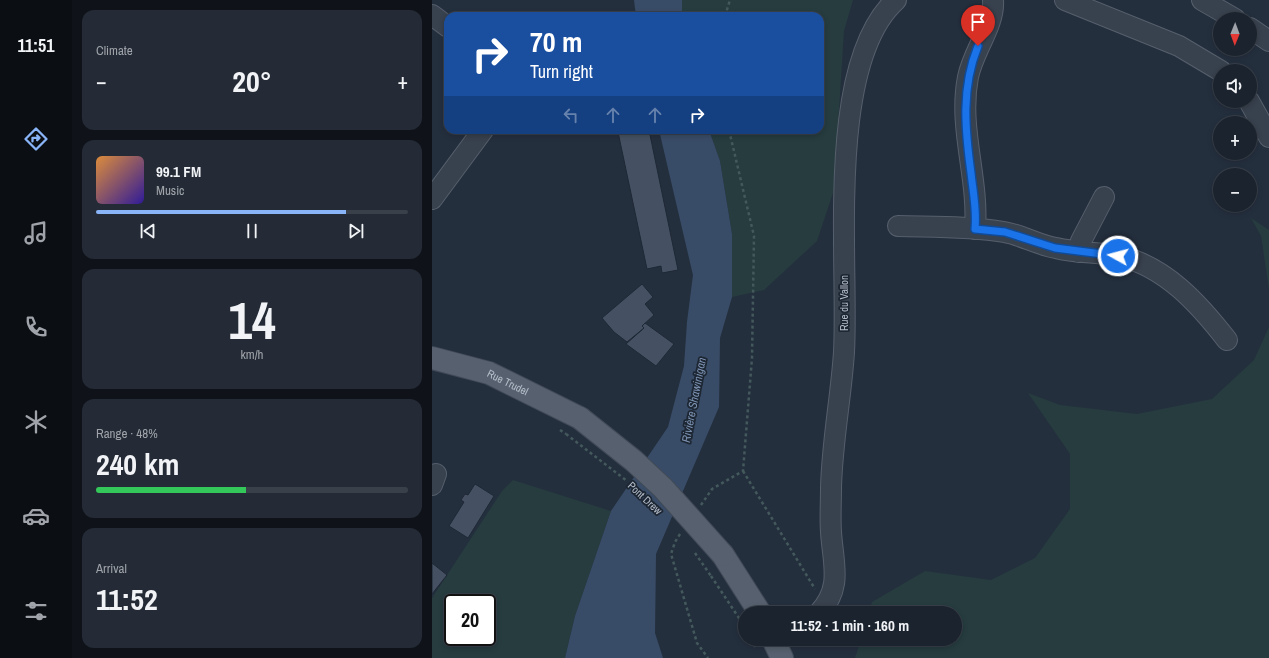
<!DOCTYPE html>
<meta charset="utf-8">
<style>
:root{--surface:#1b232e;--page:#242b36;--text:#f1f3f6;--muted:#a0a4aa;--line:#39404a;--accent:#8ab4f8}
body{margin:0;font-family:"Archivo Narrow",sans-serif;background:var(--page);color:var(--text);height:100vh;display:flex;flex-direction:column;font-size:15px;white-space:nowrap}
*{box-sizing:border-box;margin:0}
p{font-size:13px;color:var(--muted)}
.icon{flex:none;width:22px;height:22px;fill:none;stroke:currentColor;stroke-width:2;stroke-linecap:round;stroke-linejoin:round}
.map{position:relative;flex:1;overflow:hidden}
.details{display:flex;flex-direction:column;gap:10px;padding:10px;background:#0f1319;width:360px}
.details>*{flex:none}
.guide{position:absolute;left:12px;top:12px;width:380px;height:122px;border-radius:12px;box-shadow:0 2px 6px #0003,0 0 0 1px var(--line);background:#1a4fa0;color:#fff;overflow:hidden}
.needle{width:26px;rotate:181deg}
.buttons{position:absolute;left:781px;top:12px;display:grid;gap:8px}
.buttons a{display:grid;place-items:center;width:44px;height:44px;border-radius:50%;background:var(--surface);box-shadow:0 2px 6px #0003,0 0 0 1px var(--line);font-size:20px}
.speed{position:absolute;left:12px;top:594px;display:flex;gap:8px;font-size:20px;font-weight:700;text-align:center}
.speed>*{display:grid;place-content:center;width:52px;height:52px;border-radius:50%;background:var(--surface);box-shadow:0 2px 6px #0003,0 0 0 1px var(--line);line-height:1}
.speed .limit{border:2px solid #111;border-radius:6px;background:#fff;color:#111}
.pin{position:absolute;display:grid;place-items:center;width:34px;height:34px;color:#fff;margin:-41px -17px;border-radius:50% 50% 50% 0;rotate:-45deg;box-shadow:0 0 4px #0007}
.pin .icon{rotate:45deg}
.me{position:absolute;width:44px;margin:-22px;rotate:277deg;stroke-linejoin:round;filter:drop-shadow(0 0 3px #0008)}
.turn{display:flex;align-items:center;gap:14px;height:84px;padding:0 20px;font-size:18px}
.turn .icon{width:52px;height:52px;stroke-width:2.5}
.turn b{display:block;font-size:28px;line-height:34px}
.lanes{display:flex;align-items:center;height:38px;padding:0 20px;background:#0003;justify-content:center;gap:20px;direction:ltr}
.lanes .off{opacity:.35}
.big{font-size:30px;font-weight:800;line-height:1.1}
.details .widget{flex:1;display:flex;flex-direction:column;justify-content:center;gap:6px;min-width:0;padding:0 14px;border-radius:12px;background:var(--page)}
.details .dial{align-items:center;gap:0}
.dial b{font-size:52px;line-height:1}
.song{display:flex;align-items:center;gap:12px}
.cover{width:48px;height:48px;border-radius:6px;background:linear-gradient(135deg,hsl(30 70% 55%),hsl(250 70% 35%))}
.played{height:4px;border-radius:2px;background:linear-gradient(90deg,var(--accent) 80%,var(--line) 80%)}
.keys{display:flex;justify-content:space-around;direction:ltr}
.heat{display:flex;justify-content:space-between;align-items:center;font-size:22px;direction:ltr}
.charge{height:6px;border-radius:3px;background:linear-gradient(90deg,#34c759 48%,var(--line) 0)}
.trip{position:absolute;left:306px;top:606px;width:224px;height:40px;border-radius:20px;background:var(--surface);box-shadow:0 2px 6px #0003,0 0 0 1px var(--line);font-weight:800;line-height:40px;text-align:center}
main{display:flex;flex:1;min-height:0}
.menu{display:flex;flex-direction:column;width:72px;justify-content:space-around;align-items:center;background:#0b0e12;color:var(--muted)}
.menu .icon{width:28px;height:28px}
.menu .current{color:var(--accent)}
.menu b{font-size:18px;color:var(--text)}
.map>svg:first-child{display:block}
.green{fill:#263c3f;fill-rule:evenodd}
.water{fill:#394c67}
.building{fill:#455162;stroke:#1f2835}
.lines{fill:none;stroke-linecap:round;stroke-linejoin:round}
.minor-casing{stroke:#565f6c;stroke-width:22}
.major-casing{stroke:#414a57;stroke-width:24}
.path{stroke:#44595c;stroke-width:2.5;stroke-dasharray:3 3;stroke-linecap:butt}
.minor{stroke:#38414e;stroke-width:20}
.major{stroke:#56606e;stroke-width:22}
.major-bridge-casing{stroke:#414a57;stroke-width:24;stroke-linecap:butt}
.path-bridge{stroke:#44595c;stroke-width:2.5;stroke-dasharray:3 3;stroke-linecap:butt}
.major-bridge{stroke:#56606e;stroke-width:22}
.route-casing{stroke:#114b97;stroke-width:10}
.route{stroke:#1a73e8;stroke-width:7}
.labels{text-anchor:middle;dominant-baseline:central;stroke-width:3.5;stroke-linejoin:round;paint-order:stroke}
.street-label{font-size:11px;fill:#b4bcc9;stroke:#1d2633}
.water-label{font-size:12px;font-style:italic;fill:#7c92b1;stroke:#1d2633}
</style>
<main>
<nav class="menu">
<b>11:51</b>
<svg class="icon current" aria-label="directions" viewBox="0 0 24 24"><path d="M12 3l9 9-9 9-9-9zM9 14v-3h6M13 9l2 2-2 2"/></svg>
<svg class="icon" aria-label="music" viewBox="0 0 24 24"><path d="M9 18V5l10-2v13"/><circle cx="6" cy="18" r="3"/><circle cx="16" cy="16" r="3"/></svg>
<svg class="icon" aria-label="phone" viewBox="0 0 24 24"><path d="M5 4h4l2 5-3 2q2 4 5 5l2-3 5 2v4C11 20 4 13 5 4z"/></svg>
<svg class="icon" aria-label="climate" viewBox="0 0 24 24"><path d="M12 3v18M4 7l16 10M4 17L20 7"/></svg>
<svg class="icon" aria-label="car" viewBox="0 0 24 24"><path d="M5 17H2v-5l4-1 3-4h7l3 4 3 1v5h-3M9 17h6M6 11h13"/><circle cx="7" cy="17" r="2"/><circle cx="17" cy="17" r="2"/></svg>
<svg class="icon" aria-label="filters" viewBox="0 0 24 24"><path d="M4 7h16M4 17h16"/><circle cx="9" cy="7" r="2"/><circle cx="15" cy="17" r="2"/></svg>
</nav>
<section class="details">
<div class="widget"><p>Climate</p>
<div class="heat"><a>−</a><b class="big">20°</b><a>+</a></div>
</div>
<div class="widget">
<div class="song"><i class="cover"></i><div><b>99.1 FM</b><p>Music</p></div></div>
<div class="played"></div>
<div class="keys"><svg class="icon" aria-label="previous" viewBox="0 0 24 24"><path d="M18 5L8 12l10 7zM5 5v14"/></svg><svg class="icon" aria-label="pause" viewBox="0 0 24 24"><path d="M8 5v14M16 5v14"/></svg><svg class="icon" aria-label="next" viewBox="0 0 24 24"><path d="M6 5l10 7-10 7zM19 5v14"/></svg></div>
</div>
<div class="widget dial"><b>14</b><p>km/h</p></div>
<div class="widget"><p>Range · 48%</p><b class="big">240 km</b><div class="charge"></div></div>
<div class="widget"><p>Arrival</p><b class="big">11:52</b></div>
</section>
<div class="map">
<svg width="837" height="658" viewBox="0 0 837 658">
<rect width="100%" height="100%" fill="#242f3e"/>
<path class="green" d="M250 0H421L412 31 402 190 385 241 332 290 300 297V234L288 161 277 130H388V16H250Z
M819 218 837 230V289L829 236Z
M837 327V658H423L429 639H523V613H437L440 602 493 571 559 580 603 558 638 509V454L596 393 628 405 705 414 780 399 822 360Z
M81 480 179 511 143 616 133 658H0V598L70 491ZM21 603H55V637H21Z"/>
<path class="water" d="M202 0H250V16H204Z
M227 130H277L288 161 300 234V297L288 338 287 407 224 554 223 633 231 658H133L143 616 179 511 236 427 252 366 255 322 261 275Z"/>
<path class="building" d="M193 130H217L246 270 230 273 229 266 215 269 186 132Z
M210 284 221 297 213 304 222 315 210 326 212 328 195 342 182 332 170 318Z
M213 323 242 344 224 366 194 344 212 328 210 326Z
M43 484 62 496 36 538 17 526 32 502 29 500 33 494 36 495Z
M0 563 15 575 0 594Z"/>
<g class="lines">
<defs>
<path id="minor" d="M633 0 747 46 789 71
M770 0 803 19
M0 15 16 27
M818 28 837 41
M817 101 837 137
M0 199 51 130
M466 226C501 227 537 226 572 232 590 235 606 245 624 248 644 253 666 252 687 256 733 266 767 304 795 340
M543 229C547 178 526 128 536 77 541 51 563 25 561 0
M646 252 649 241 672 197
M0 485 4 474
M387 613C411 587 401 564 399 532 398 518 399 503 399 488 400 442 409 398 412 352 417 262 393 64 464 0"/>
<g id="major">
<path id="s1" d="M0 358 57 373 148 418"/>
<path d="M291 555 328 613"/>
<path d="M341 639 350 658"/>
</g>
</defs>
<use href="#minor" class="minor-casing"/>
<use href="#major" class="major-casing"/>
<path class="path" d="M293 16 298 0
M128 430 134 434
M311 471 383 589
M269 505 280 489 311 471 320 358 322 236 297 130
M248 534 243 542 239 554 265 643 276 658
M279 576 313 627
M319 639 324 648"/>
<use href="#minor" class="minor"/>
<use href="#major" class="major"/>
<defs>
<path id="major-bridge" d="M148 418 202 461 231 488 291 555"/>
</defs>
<use href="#major-bridge" class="major-bridge-casing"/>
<path class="path-bridge" d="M134 434 195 481
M263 553 279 576"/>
<use href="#major-bridge" class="major-bridge"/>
</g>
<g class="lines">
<defs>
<path id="route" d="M546 46C529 88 533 129 539 173 541 192 545 210 543 229L573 232 623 248 686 256"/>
</defs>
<use href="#route" class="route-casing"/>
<use href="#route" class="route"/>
</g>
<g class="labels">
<g class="street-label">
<text transform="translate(412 303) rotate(-90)">Rue du Vallon</text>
<text stroke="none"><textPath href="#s1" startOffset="80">Rue Trudel</textPath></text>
<text transform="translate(213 498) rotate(43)">Pont Drew</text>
</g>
<g class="water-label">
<text transform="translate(262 400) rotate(-79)">Rivière Shawinigan</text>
</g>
</g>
</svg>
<div class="buttons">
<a><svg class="needle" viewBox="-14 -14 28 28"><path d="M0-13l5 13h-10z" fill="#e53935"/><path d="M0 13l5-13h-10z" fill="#a0a4aa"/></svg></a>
<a><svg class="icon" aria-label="sound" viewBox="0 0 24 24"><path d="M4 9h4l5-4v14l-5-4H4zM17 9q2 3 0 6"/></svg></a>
<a>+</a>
<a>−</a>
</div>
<div class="speed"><div class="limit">20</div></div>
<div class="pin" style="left:546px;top:46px;background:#d93025"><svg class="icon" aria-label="arrive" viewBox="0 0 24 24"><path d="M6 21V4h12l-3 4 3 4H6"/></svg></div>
<svg class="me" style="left:686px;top:256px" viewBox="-20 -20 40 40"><circle r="17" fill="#1a73e8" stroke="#fff" stroke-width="3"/><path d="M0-11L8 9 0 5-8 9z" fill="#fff"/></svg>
<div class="trip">11:52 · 1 min · 160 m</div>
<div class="guide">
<div class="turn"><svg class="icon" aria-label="right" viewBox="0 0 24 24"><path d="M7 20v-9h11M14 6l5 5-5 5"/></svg><div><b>70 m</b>Turn right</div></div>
<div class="lanes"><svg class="icon off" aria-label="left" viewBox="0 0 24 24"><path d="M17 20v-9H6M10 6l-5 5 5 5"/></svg><svg class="icon off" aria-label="ahead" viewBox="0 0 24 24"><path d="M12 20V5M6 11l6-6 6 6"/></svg><svg class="icon off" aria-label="ahead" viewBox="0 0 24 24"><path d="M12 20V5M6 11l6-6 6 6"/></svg><svg class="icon" aria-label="right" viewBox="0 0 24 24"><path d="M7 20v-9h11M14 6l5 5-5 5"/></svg></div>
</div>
</div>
</main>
